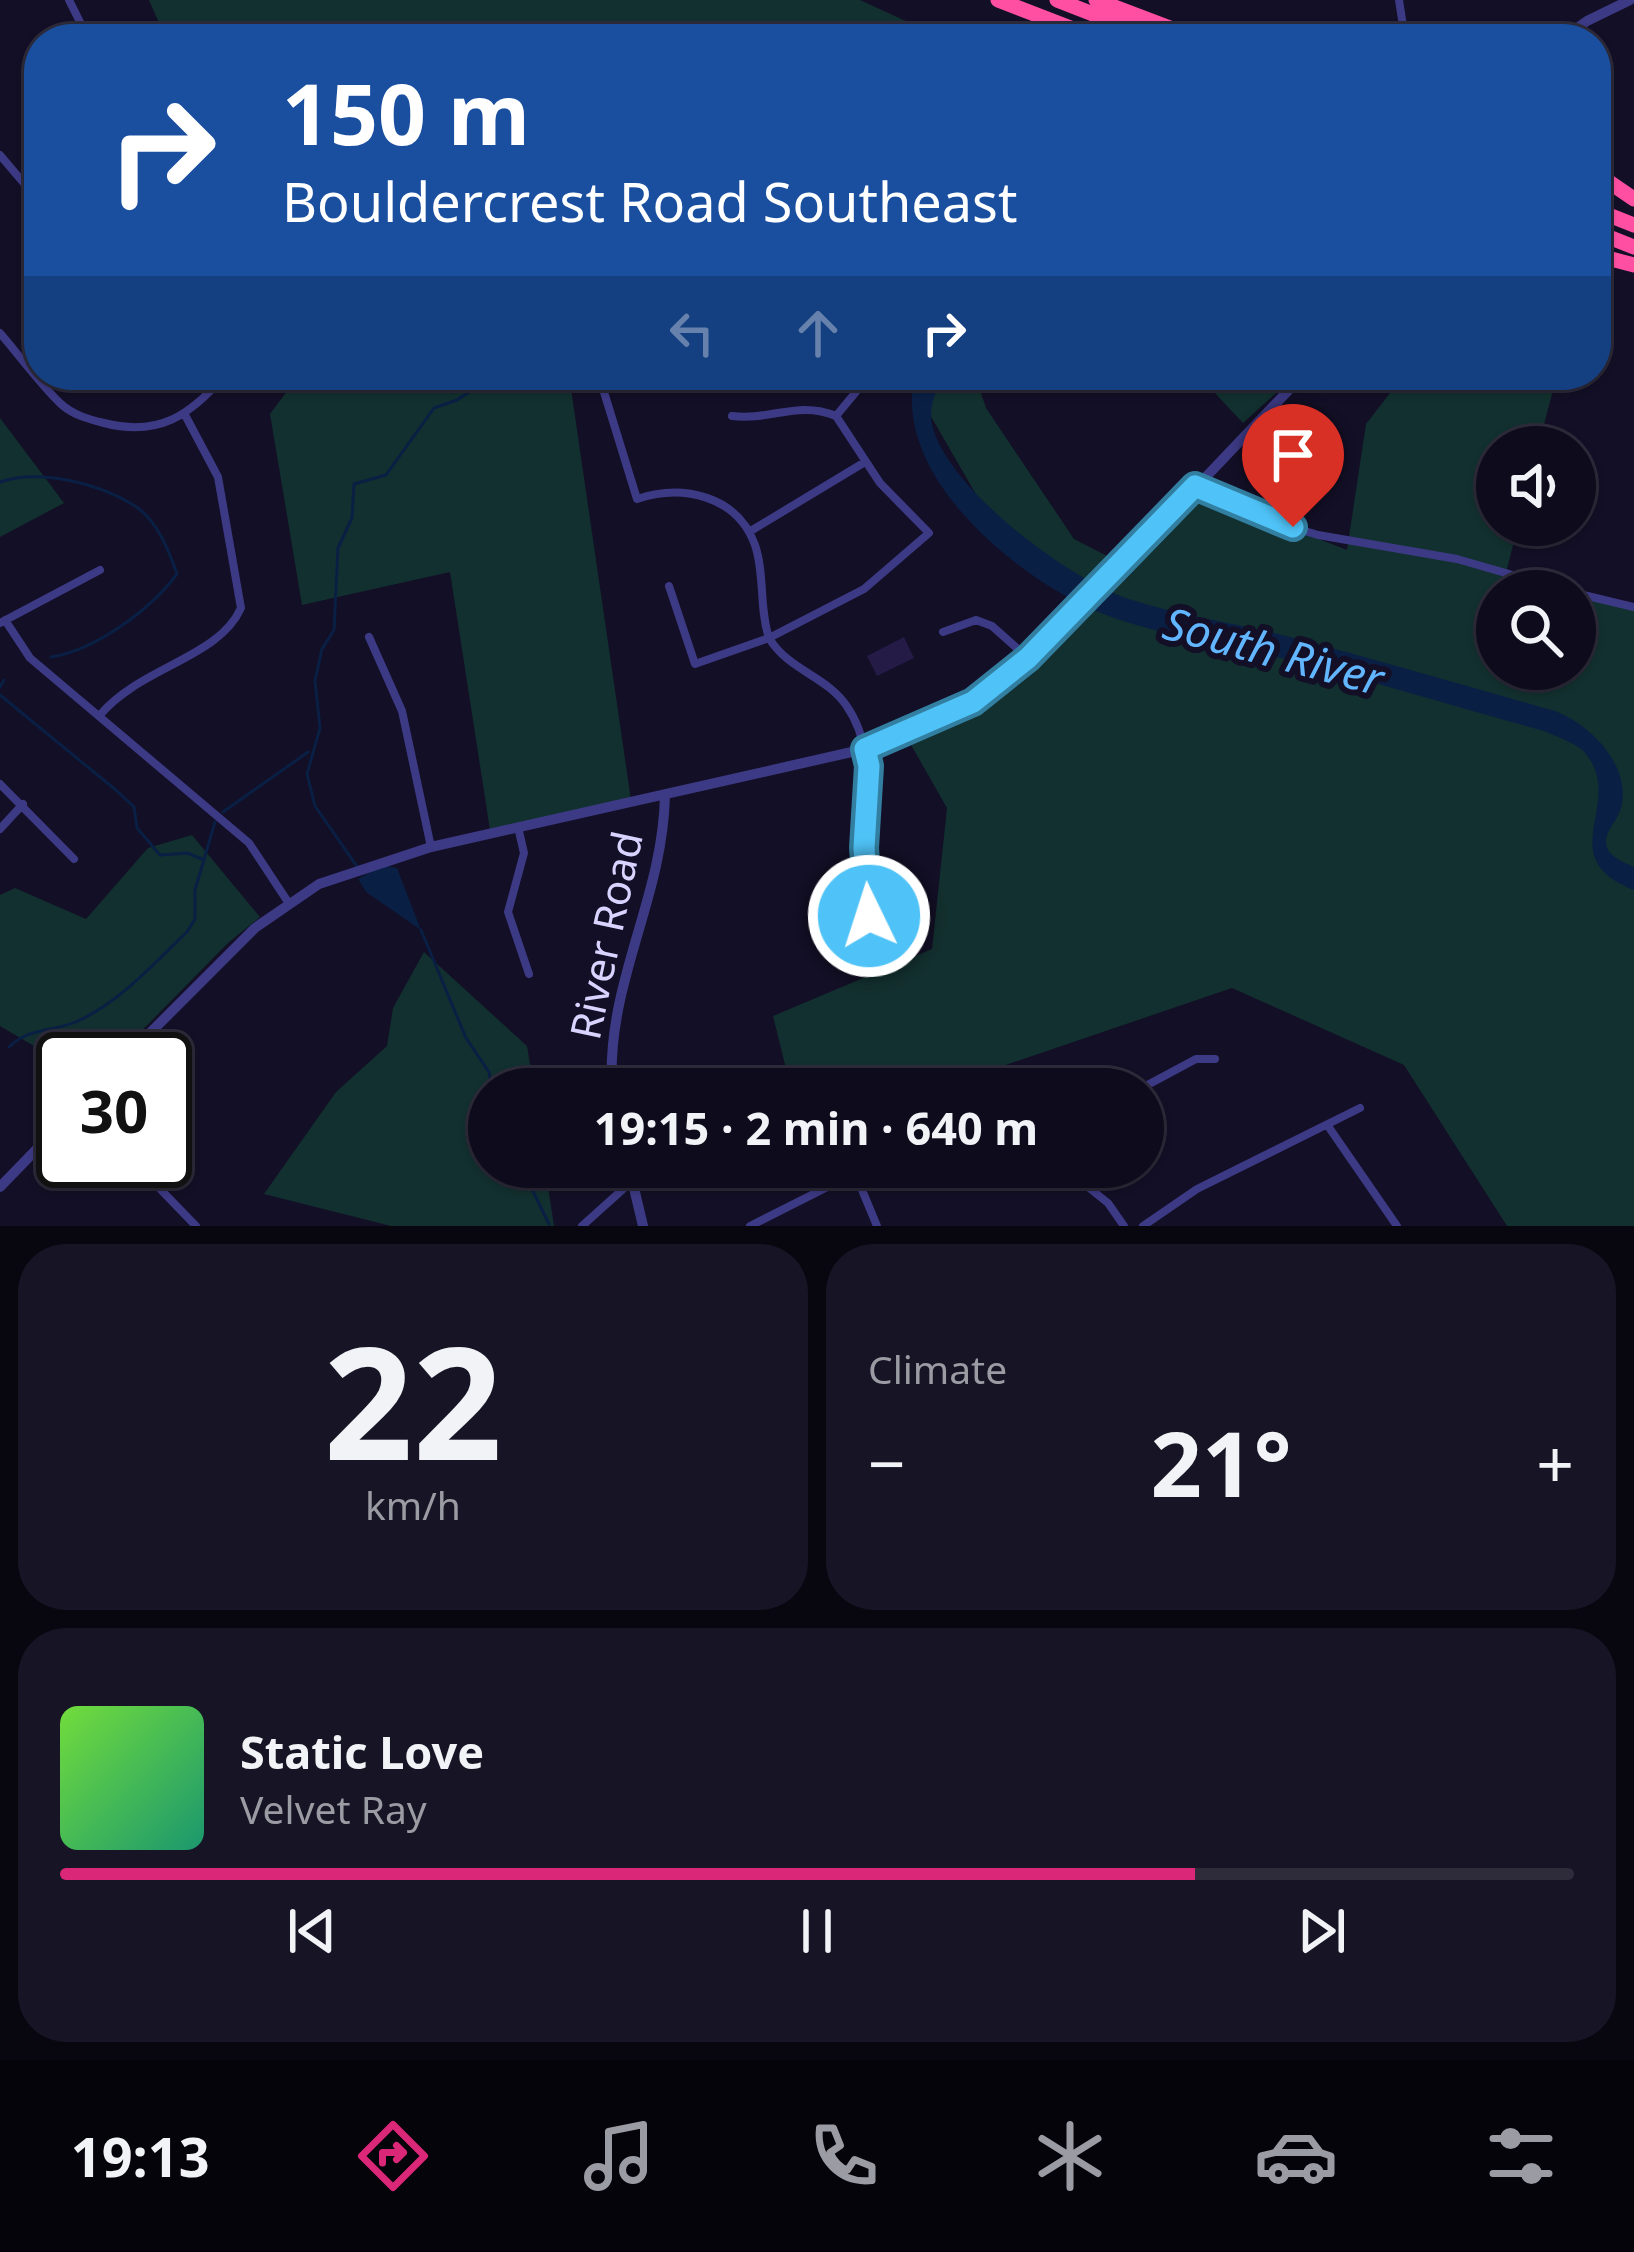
<!DOCTYPE html>
<meta charset="utf-8">
<style>
:root{--surface:#0e0b1c;--page:#171425;--text:#f1f3f6;--muted:#9b9ba3;--line:#2e2b3b;--accent:#db2777}
body{margin:0;font-family:"Noto Sans",sans-serif;background:var(--page);color:var(--text);height:100vh;display:flex;flex-direction:column;font-size:45px;white-space:nowrap}
*{box-sizing:border-box;margin:0}
p{font-size:39px;color:var(--muted)}
.icon{flex:none;width:66px;height:66px;fill:none;stroke:currentColor;stroke-width:2;stroke-linecap:round;stroke-linejoin:round}
.map{position:relative;height:1226px;overflow:hidden}
.sheet{display:flex;flex-direction:column;gap:18px;padding:18px;background:#08060f;flex:1}
.sheet>*{flex:none}
.guide{position:absolute;left:24px;top:24px;width:1587px;height:366px;border-radius:48px;box-shadow:0 3px 9px #0004,0 0 0 3px var(--line);background:#1a4fa0;color:#fff;overflow:hidden}
.fabs{position:absolute;left:1476px;top:426px;display:grid;gap:24px}
.fabs a{display:grid;place-items:center;width:120px;height:120px;border-radius:50%;background:var(--surface);box-shadow:0 3px 9px #0004,0 0 0 3px var(--line);font-size:60px}
.speed{position:absolute;left:36px;top:1032px;display:flex;gap:24px;font-size:60px;font-weight:700;text-align:center}
.speed>*{display:grid;place-content:center;width:156px;height:156px;border-radius:50%;background:var(--surface);box-shadow:0 3px 9px #0004,0 0 0 3px var(--line);line-height:1}
.speed .limit{border:6px solid #111;border-radius:18px;background:#fff;color:#111}
.pin{position:absolute;display:grid;place-items:center;width:102px;height:102px;color:#fff;margin:-123px -51px;border-radius:50% 50% 50% 0;rotate:-45deg;box-shadow:0 0 12px #0007}
.pin .icon{rotate:45deg}
.me{position:absolute;width:132px;margin:-66px;rotate:356deg;stroke-linejoin:round;filter:drop-shadow(0 0 9px #0008)}
.turn{display:flex;align-items:center;gap:42px;height:252px;padding:0 60px;font-size:54px}
.turn .icon{width:156px;height:156px;stroke-width:2.5}
.turn b{display:block;font-size:84px;line-height:102px}
.lanes{display:flex;align-items:center;height:114px;padding:0 60px;background:#0003;justify-content:center;gap:60px;direction:ltr}
.lanes .off{opacity:.35}
.big{font-size:90px;font-weight:700;line-height:1.1}
.sheet .widget{flex:1;display:flex;flex-direction:column;justify-content:center;gap:18px;min-width:0;padding:0 42px;border-radius:48px;background:var(--page)}
.sheet .dial{align-items:center;gap:0}
.dial b{font-size:156px;line-height:1}
.song{display:flex;align-items:center;gap:36px}
.cover{width:144px;height:144px;border-radius:18px;background:linear-gradient(135deg,hsl(100 70% 55%),hsl(160 70% 35%))}
.played{height:12px;border-radius:6px;background:linear-gradient(90deg,var(--accent) 75%,var(--line) 75%)}
.keys{display:flex;justify-content:space-around;direction:ltr}
.heat{display:flex;justify-content:space-between;align-items:center;font-size:66px;direction:ltr}
.sheet .tiles{flex:1;display:grid;gap:18px;grid-template-columns:1fr 1fr}
.widget:last-child{grid-column:span 2}
.trip{position:absolute;left:468px;top:1068px;width:696px;height:120px;border-radius:60px;background:var(--surface);box-shadow:0 3px 9px #0004,0 0 0 3px var(--line);font-weight:700;line-height:120px;text-align:center}
.tab-bar{display:flex;height:192px;justify-content:space-around;align-items:center;background:#06040b;color:var(--muted)}
.tab-bar .icon{width:84px;height:84px}
.tab-bar .active{color:var(--accent)}
.tab-bar b{font-size:54px;color:var(--text)}
.map>svg:first-child{display:block}
.green{fill:#12302f;fill-rule:evenodd}
.water{fill:#0a1f44}
.lines{fill:none;stroke-linecap:round;stroke-linejoin:round}
.stream{stroke:#0a1f44;stroke-width:3}
.building{fill:#241b47}
.minor{stroke:#3d3a85;stroke-width:8}
.tertiary{stroke:#3d3a85;stroke-width:10}
.motorway{stroke:#ff4fa3;stroke-width:15}
.route-casing{stroke:#337fa1;stroke-width:30}
.route{stroke:#4fc3f7;stroke-width:21}
.labels{text-anchor:middle;dominant-baseline:central;stroke-width:12;stroke-linejoin:round;paint-order:stroke}
.street-label{font-size:42px;fill:#d9d4ff;stroke:#130f26}
.water-label{font-size:45px;font-style:italic;fill:#62b6ff;stroke:#130f26}
</style>
<div class="map">
<svg width="1634" height="1226" viewBox="0 0 1634 1226">
<rect width="100%" height="100%" fill="#130f26"/>
<path class="green" d="M149 0H860L945 39H166Z
M299 375H569L631 800 490 830 450 572 302 605 270 414Z
M907 375H975L986 408 1074 539 1117 561 1188 488 1347 550 1366 424 1404 375H1557L1538 447H1497V525H1518L1506 573 1634 605V1226H1507L1404 1065 1232 988 935 1089H791L773 1016 932 949 947 808 910 743 929 736 1084 605 1007 548ZM1497 591H1575V669H1497Z
M1198 375H1277L1287 383 1243 423Z
M0 418 64 503 0 537Z
M192 835 260 917 228 943 114 1059H63V1063L0 1026V895L15 888 86 919 148 848Z
M424 952 527 1046 534 1089H489V1167H545L554 1226H391L264 1194 336 1092 387 1046 393 1008Z"/>
<path class="water" d="M915 375H943C936 392 927 409 933 428 951 491 1067 578 1129 599 1180 616 1237 623 1290 637 1378 660 1467 686 1555 711 1590 724 1632 766 1621 808 1618 820 1605 831 1606 843 1607 856 1623 862 1634 867V890C1550 857 1626 805 1586 754 1577 743 1557 737 1544 731 1457 707 1369 680 1281 658 1219 643 1155 635 1096 611 1014 576 891 474 915 375Z
M382 865 397 868 421 930 366 892 358 879Z"/>
<g class="lines">
<path class="stream" d="M0 482C40 468 102 484 138 508 158 523 169 551 177 574 151 609 96 650 51 657
M0 687 4 680
M0 695 117 791 134 807 137 828 160 855 187 853 202 859
M223 812 308 752
M358 868 315 806 307 774 320 728 315 681 322 649 334 630 338 548 352 518 354 484 386 475 434 408 457 400 495 375
M421 930 466 1038 489 1072 492 1089
M9 1047C29 1027 54 1032 78 1021 120 1002 154 963 187 932L195 919V890L215 822
M521 1167 549 1224"/>
</g>
<path class="building" d="M904 637 914 658 877 676 867 656Z"/>
<g class="lines">
<path class="minor" d="M69 0 86 34
M1399 0 1405 39
M0 155 39 201
M0 333C20 356 39 383 61 404 73 415 88 419 104 423 158 437 190 416 225 375
M606 383 604 392 637 499C682 484 737 495 755 545 765 575 759 608 769 638 788 670 826 676 846 705 878 751 863 799 864 851 865 872 867 895 869 916
M836 416 860 387
M1196 486 1269 520 1318 535 1457 559 1568 591
M749 532 865 462
M669 586 695 664 769 638 864 589 929 533 880 483 836 416C798 400 770 421 732 416
M1575 593 1634 607
M5 620 30 658 249 843 288 902
M0 623 100 570
M943 632 976 620 992 626 1028 658
M369 637 402 711 431 847
M100 715C140 667 219 658 241 608L218 477 184 413
M0 784 74 859
M518 827 524 853 508 912 529 974
M0 829 23 804
M1140 1089 1196 1059H1215
M1328 1126 1397 1226
M133 1161 196 1226
M1063 1167 1108 1203 1124 1226
M855 1173 877 1226
M582 1226 631 1182
M750 1226 867 1167
M1143 1226 1197 1189 1360 1108"/>
<path class="tertiary" d="M1562 39 1587 21 1630 0
M124 1059 255 928 319 884 431 847 865 749 973 702 1028 658 1123 564 1303 375
M612 1089C606 982 663 900 665 795
M629 1167 643 1226
M0 1187 63 1122"/>
<path class="motorway" d="M998 0 1099 39
M1057 0 1157 39
M1096 0 1199 39
M1596 173 1634 199
M1596 210 1634 225
M1596 232 1634 247
M1596 255 1634 265"/>
</g>
<g class="lines">
<defs>
<path id="route" d="M869 916 864 848 869 766 865 749 973 702 1028 658 1195 486 1293 527"/>
</defs>
<use href="#route" class="route-casing"/>
<use href="#route" class="route"/>
</g>
<g class="labels">
<g class="street-label">
<text transform="translate(605 935) rotate(-78)">River Road</text>
</g>
<g class="water-label">
<text transform="translate(1274 650) rotate(15)">South River</text>
</g>
</g>
</svg>
<div class="fabs">
<a><svg class="icon" aria-label="sound" viewBox="0 0 24 24"><path d="M4 9h4l5-4v14l-5-4H4zM17 9q2 3 0 6"/></svg></a>
<a><svg class="icon" aria-label="search" viewBox="0 0 24 24"><circle cx="10" cy="10" r="6"/><path d="M15 15l6 6"/></svg></a>
</div>
<div class="speed"><div class="limit">30</div></div>
<div class="pin" style="left:1293px;top:527px;background:#d93025"><svg class="icon" aria-label="arrive" viewBox="0 0 24 24"><path d="M6 21V4h12l-3 4 3 4H6"/></svg></div>
<svg class="me" style="left:869px;top:916px" viewBox="-20 -20 40 40"><circle r="17" fill="#4fc3f7" stroke="#fff" stroke-width="3"/><path d="M0-11L8 9 0 5-8 9z" fill="#fff"/></svg>
<div class="trip">19:15 · 2 min · 640 m</div>
<div class="guide">
<div class="turn"><svg class="icon" aria-label="right" viewBox="0 0 24 24"><path d="M7 20v-9h11M14 6l5 5-5 5"/></svg><div><b>150 m</b>Bouldercrest Road Southeast</div></div>
<div class="lanes"><svg class="icon off" aria-label="left" viewBox="0 0 24 24"><path d="M17 20v-9H6M10 6l-5 5 5 5"/></svg><svg class="icon off" aria-label="ahead" viewBox="0 0 24 24"><path d="M12 20V5M6 11l6-6 6 6"/></svg><svg class="icon" aria-label="right" viewBox="0 0 24 24"><path d="M7 20v-9h11M14 6l5 5-5 5"/></svg></div>
</div>
</div>
<section class="sheet">
<div class="tiles">
<div class="widget dial"><b>22</b><p>km/h</p></div>
<div class="widget"><p>Climate</p>
<div class="heat"><a>−</a><b class="big">21°</b><a>+</a></div>
</div>
<div class="widget">
<div class="song"><i class="cover"></i><div><b>Static Love</b><p>Velvet Ray</p></div></div>
<div class="played"></div>
<div class="keys"><svg class="icon" aria-label="previous" viewBox="0 0 24 24"><path d="M18 5L8 12l10 7zM5 5v14"/></svg><svg class="icon" aria-label="pause" viewBox="0 0 24 24"><path d="M8 5v14M16 5v14"/></svg><svg class="icon" aria-label="next" viewBox="0 0 24 24"><path d="M6 5l10 7-10 7zM19 5v14"/></svg></div>
</div>
</div>
</section>
<nav class="tab-bar">
<b>19:13</b>
<svg class="icon active" aria-label="directions" viewBox="0 0 24 24"><path d="M12 3l9 9-9 9-9-9zM9 14v-3h6M13 9l2 2-2 2"/></svg>
<svg class="icon" aria-label="music" viewBox="0 0 24 24"><path d="M9 18V5l10-2v13"/><circle cx="6" cy="18" r="3"/><circle cx="16" cy="16" r="3"/></svg>
<svg class="icon" aria-label="phone" viewBox="0 0 24 24"><path d="M5 4h4l2 5-3 2q2 4 5 5l2-3 5 2v4C11 20 4 13 5 4z"/></svg>
<svg class="icon" aria-label="climate" viewBox="0 0 24 24"><path d="M12 3v18M4 7l16 10M4 17L20 7"/></svg>
<svg class="icon" aria-label="car" viewBox="0 0 24 24"><path d="M5 17H2v-5l4-1 3-4h7l3 4 3 1v5h-3M9 17h6M6 11h13"/><circle cx="7" cy="17" r="2"/><circle cx="17" cy="17" r="2"/></svg>
<svg class="icon" aria-label="filters" viewBox="0 0 24 24"><path d="M4 7h16M4 17h16"/><circle cx="9" cy="7" r="2"/><circle cx="15" cy="17" r="2"/></svg>
</nav>
